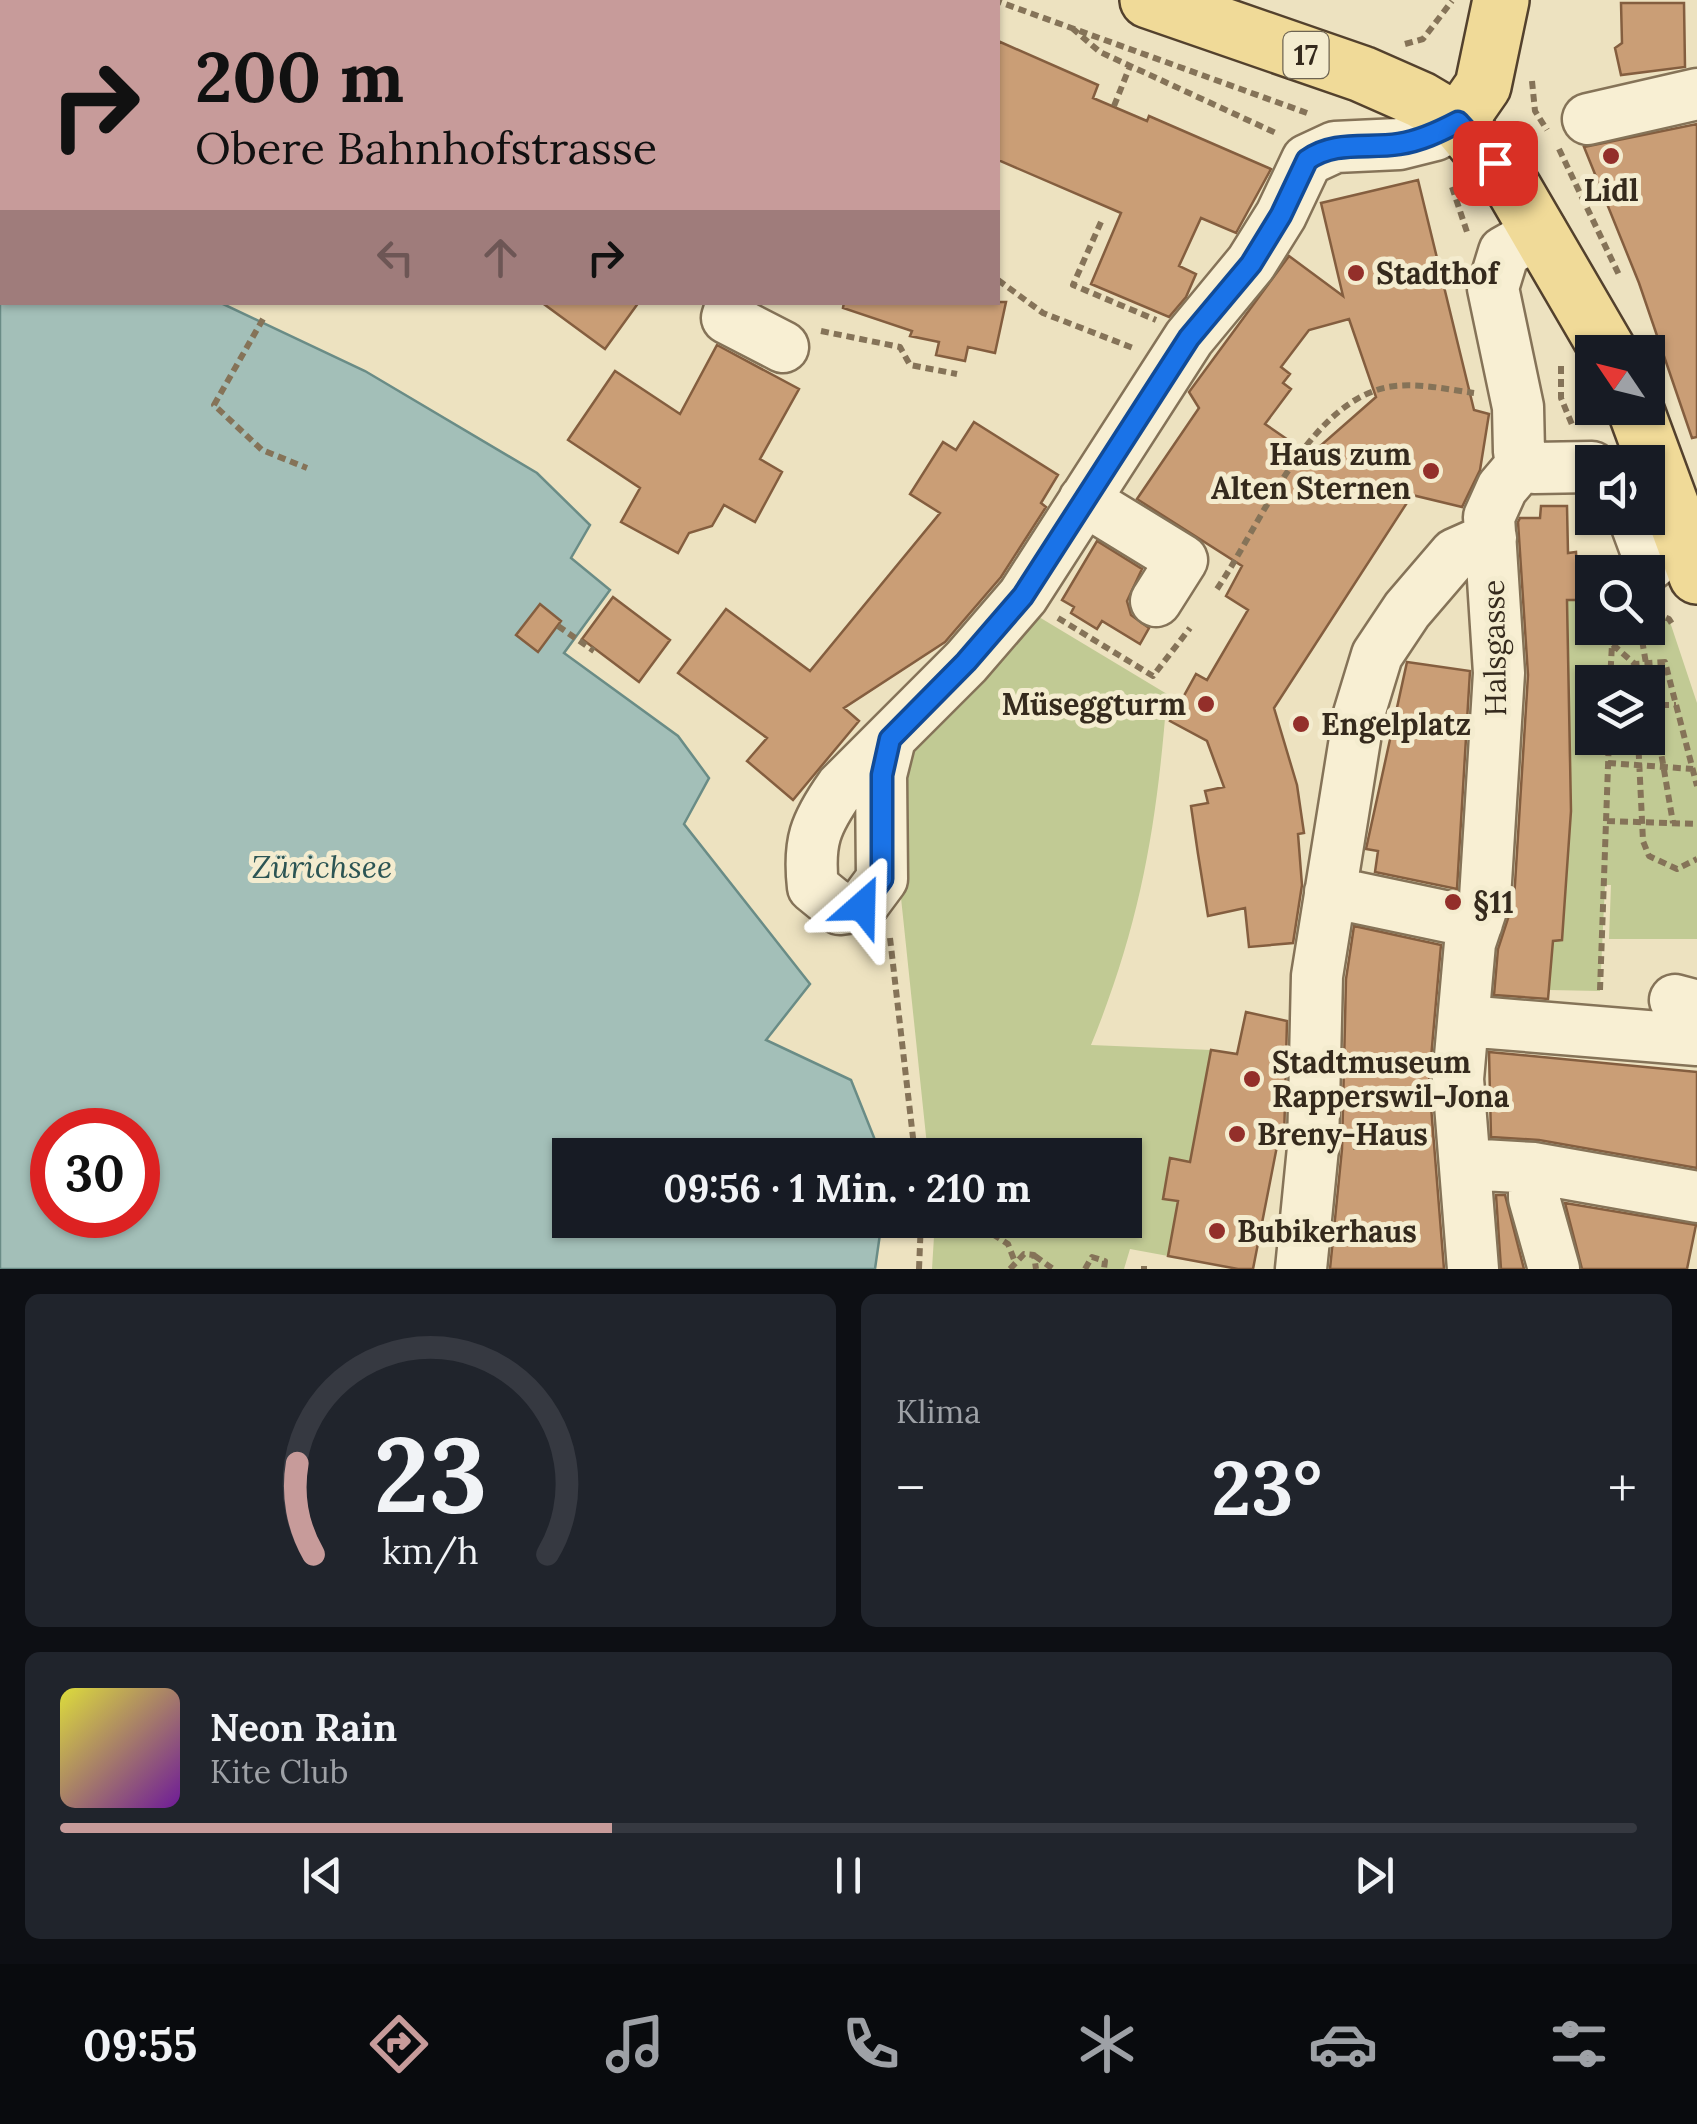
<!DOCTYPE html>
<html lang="de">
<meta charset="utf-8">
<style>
:root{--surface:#171b24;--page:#20242c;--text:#f1f3f6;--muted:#9ea1a6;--line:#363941;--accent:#c79b9a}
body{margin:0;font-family:Lora,serif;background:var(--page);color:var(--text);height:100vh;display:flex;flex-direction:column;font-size:38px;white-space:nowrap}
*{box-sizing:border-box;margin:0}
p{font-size:32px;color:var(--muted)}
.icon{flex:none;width:55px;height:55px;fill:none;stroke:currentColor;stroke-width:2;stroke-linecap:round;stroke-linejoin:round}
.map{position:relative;height:1269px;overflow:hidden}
.drawer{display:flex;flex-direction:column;gap:25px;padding:25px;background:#0d0f14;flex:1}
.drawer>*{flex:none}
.hud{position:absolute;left:0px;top:0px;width:1000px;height:305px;box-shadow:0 2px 8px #0004;background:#c79b9a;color:#111;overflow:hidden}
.needle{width:65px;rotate:305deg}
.tools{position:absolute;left:1575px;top:335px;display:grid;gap:20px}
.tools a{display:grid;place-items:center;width:90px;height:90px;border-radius:0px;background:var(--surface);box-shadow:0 2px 8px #0004;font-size:50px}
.speed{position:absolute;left:30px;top:1108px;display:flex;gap:20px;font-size:50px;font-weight:700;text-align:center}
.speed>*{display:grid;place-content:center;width:130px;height:130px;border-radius:50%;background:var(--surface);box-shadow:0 2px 8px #0004;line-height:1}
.speed .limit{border:15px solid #d22;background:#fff;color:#111}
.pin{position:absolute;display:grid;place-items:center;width:85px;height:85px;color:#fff;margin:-42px;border-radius:20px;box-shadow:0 5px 15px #0006}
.me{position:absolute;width:110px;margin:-55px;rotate:25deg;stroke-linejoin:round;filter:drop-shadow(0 0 8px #0008)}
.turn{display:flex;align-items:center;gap:35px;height:210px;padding:0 30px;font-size:45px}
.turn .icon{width:130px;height:130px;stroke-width:2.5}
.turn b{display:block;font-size:70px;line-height:85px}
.lanes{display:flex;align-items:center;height:95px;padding:0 30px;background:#0003;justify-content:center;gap:50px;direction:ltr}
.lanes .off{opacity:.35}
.big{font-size:75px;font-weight:800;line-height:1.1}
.drawer .tile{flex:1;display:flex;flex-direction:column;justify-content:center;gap:15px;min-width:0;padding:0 35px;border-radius:15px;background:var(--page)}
.drawer .dial{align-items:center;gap:0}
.dial svg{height:260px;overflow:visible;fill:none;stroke:var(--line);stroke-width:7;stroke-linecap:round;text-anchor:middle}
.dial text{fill:var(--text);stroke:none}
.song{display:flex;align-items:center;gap:30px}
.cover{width:120px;height:120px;border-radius:15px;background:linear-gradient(135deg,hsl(60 70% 55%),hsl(280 70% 35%))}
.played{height:10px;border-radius:5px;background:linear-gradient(90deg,var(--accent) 35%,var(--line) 35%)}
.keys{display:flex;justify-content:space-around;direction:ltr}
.heat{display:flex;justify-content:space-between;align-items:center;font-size:55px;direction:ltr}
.drawer .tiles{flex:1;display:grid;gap:25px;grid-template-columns:1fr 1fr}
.tile:last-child{grid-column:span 2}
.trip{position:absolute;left:552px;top:1138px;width:590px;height:100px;border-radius:0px;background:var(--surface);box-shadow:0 2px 8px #0004;font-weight:800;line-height:100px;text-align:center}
.tabs{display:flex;height:160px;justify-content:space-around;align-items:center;background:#090b0e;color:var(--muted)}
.tabs .icon{width:70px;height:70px}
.tabs .current{color:var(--accent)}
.tabs b{font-size:45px;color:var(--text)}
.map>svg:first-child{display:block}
.green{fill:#c1ca94;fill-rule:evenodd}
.water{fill:#a3bfb8;stroke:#6a8c86;stroke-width:2.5;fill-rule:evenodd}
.building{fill:#ca9e76;stroke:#845e3f;stroke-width:2.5;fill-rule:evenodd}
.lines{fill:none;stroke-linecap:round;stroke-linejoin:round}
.minor-casing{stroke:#857358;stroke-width:55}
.major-casing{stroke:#53412d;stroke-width:60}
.path{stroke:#857358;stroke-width:6;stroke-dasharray:8 5;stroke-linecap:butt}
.minor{stroke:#f8efd3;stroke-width:50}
.major{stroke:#f0da98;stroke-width:55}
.route-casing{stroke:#114b97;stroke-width:25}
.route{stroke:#1a73e8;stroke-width:18}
.poi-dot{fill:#932f2a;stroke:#f4eccf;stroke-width:4}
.labels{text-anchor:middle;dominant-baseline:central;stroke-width:10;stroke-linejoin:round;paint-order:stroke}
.shield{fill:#f4eccf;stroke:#6e6452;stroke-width:2.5}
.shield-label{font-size:28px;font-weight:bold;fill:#352a1d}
.poi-label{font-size:30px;font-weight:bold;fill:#352a1d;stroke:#f4eccf;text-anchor:start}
.street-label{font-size:30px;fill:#352a1d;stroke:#f4eccf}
.water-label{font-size:32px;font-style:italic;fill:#2c5554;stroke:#f4eccf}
</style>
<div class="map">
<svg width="1697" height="1269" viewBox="0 0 1697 1269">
<rect width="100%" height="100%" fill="#ede2c0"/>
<path class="green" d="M1567 600 1592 601V628H1602V639L1611 644 1620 628H1648V614L1652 612 1669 619 1697 703V939H1609L1611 885H1605L1600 991 1549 990 1553 941 1562 939ZM1592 682H1648V738H1592Z
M1034 614 1167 694C1157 824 1141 923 1091 1045L1211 1050 1190 1162 1171 1158 1178 1201 1168 1256 1130 1249 1124 1269H932L935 1220H1125V1155H928L894 831 912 750Z"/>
<path class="water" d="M0 191 2 302 221 303 365 371 537 473 590 525 571 558 610 590 564 653 678 736 709 778 684 824 810 984 766 1040 851 1080 881 1155H570V1220H882L875 1269H0ZM52 1130H138V1215H52Z"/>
<path class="building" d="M1621 3H1684L1685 67 1621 75 1615 48 1622 43Z
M998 41 1098 85 1093 98 1147 121 1149 116 1271 169 1236 233 1201 218 1179 266 1196 274 1186 297 1169 317 1091 284 1121 213 998 160Z
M1697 124V437L1692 438 1639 283 1584 147Z
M1418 180 1474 410 1489 414 1480 470 1462 507 1412 495 1274 708 1297 785 1304 833 1298 834 1302 885 1293 943 1249 947 1245 908 1208 916 1198 854 1191 806 1208 803 1205 791 1224 787 1207 741 1170 721 1196 674 1207 680 1248 610 1226 596 1242 566 1137 499 1199 408 1189 392 1289 256 1343 296 1321 203ZM1349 319 1376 397 1310 455 1265 424 1291 389 1283 383 1290 374 1281 367 1309 330Z
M541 302H639L605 349Z
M844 302H1006L995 353 968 347 965 361 936 355 939 342 910 336 912 331 843 308Z
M717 345 799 389 760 459 782 472 755 522 724 505 712 526 689 533 678 553 621 522 640 488 568 440 615 371 680 414Z
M974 422 1058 475 1041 503 1046 507 1001 577 945 642 844 708 859 721 793 800 747 761 767 738 678 673 726 609 810 671 940 513 910 494 943 442 956 450Z
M1541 506H1567L1568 553 1576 552 1578 600H1567L1571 811 1562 940 1553 941 1548 999 1494 995 1498 949 1514 900 1528 675 1518 522 1520 518H1540Z
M1097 541 1142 569 1127 601 1131 615 1149 628 1140 644 1102 621 1097 629 1071 613 1074 607 1062 600Z
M613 597 670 640 639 682 582 639Z
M540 604 561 621 538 652 516 635Z
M1407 662 1470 671 1457 889 1375 872 1378 851 1366 849Z
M1354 926 1441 945 1429 1081 1444 1269H1330L1342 1149 1346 979Z
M1246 1012 1287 1021 1284 1141H1278L1253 1269H1238L1168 1256 1178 1201 1163 1199 1170 1158 1190 1162 1211 1050 1237 1054Z
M1489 1052 1697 1072V1168L1539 1140 1491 1137Z
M1496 1195H1505L1524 1269H1501Z
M1565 1203 1696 1225 1687 1269H1582Z"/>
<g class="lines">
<defs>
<path id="minor" d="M464 2V0
M734 2 735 0
M1588 119 1697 94
M732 302 727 318 783 347
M1524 462 1519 452 1518 407 1493 288 1504 252 1541 231
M1524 462 1534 468 1592 467
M1084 500 1182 560 1156 601
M1634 518 1651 564
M890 739 881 775 882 879 862 906 840 909 813 887C808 842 815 824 841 787L966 662 1023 596 1189 338 1251 263 1281 215 1307 160 1335 147 1399 144 1435 135 1458 122
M1330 892 1477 923
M1675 1000 1697 1006
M1465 1021 1697 1040
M1465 1164 1534 1168 1697 1197
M1534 1168V1198L1554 1269
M1301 1269 1313 1148 1317 976 1359 714 1377 655 1407 610 1455 554 1491 538
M1473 1269 1458 1079 1470 943 1485 898 1499 673 1489 517 1502 488 1524 462"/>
<path id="major" d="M1148 0 1362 74 1421 100 1458 122 1514 189 1609 352
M1458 122 1483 86 1501 0
M1635 408 1697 576"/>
</defs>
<use href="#minor" class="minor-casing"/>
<use href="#major" class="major-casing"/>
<path class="path" d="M994 0 1307 113
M963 2 964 0
M1072 28 1100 52 1278 134
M1405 44 1423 39 1452 1
M1532 81 1535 111 1547 130
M1114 106 1130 66
M1559 149 1620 277
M1452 187 1467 232
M1101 222 1073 285 1156 320
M998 280 1043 313 1133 348
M263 319 214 405 262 450 307 468
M821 331 900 347 910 365 957 374
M1561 366V398L1573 427
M1217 589C1258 529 1302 417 1374 391 1405 379 1443 389 1474 393
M1648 602 1652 612 1669 619 1674 627
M1058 618 1153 676 1190 628
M558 626 594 651
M1640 628 1673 823
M1612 644 1620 628
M1635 664 1636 682
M1610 682 1612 644 1635 664 1665 662 1697 786
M1648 705H1676
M1638 738 1643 841 1649 856 1677 869 1697 859
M1608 763 1693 769
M1607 821 1697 824
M890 938 915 1155
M1600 990 1609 738
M1353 1147 1425 1143
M971 1220 1008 1244 1015 1262
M1035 1256 1053 1269
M919 1269 921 1220
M1010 1269 1024 1254 1034 1255 1036 1269
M1085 1269 1092 1257 1105 1261 1104 1269
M1141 1269H1147"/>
<use href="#minor" class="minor"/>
<use href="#major" class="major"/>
</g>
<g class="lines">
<defs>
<path id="route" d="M862 906 882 879V775L890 739 966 662 1023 596 1189 338 1251 264 1281 215 1307 160C1334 140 1368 149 1399 144 1420 141 1439 132 1458 122L1495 163"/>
</defs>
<use href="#route" class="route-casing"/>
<use href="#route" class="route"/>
</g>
<g class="poi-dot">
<circle cx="1611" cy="156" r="10"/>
<circle cx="1356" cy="273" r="10"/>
<circle cx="1431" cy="471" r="10"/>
<circle cx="1206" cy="704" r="10"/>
<circle cx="1301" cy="724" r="10"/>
<circle cx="1453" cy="902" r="10"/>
<circle cx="1252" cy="1079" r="10"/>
<circle cx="1237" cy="1134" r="10"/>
<circle cx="1217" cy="1231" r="10"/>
</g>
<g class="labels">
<rect class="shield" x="1283.5" y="32" width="45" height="46" rx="8"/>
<g class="shield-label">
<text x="1306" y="55">17</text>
</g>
<g class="poi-label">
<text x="1611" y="190" text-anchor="middle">Lidl</text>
<text x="1376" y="273">Stadthof</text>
<text x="1411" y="454" text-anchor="end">Haus zum<tspan x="1411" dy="34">Alten Sternen</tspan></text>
<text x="1186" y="704" text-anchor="end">Müseggturm</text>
<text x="1321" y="724">Engelplatz</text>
<text x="1473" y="902">§11</text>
<text x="1272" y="1062">Stadtmuseum<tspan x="1272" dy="34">Rapperswil-Jona</tspan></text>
<text x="1257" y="1134">Breny-Haus</text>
<text x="1237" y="1231">Bubikerhaus</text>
</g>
<g class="street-label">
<text transform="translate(1494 648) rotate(-91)">Halsgasse</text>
</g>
<g class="water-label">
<text x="322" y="866">Zürichsee</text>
</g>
</g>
</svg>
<div class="tools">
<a><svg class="needle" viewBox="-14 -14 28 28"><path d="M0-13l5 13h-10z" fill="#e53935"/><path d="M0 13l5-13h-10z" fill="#9ea1a6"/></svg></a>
<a><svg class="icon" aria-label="sound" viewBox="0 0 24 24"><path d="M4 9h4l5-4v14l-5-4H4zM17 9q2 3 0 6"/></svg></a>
<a><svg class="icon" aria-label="search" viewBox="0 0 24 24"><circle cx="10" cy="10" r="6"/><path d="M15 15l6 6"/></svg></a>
<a><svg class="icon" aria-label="layers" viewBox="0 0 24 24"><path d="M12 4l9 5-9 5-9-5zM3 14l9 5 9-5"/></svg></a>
</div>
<div class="speed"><div class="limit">30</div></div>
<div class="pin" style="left:1495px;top:163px;background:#d93025"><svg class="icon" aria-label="arrive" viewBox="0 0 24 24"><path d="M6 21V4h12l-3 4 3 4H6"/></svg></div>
<svg class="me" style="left:862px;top:906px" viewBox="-20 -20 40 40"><path d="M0-17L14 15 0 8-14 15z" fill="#1a73e8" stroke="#fff" stroke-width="4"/></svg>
<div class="trip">09:56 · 1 Min. · 210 m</div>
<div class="hud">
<div class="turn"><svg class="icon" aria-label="right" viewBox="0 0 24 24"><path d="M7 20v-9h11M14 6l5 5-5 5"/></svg><div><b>200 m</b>Obere Bahnhofstrasse</div></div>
<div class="lanes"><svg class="icon off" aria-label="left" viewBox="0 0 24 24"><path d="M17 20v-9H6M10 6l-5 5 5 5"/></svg><svg class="icon off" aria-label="ahead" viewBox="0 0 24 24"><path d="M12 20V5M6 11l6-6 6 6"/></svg><svg class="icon" aria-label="right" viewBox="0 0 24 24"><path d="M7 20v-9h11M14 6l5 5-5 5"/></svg></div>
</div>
</div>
<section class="drawer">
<div class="tiles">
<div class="tile dial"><svg viewBox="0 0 100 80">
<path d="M14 69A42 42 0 1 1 86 69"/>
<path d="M14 69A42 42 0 0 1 9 41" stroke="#c79b9a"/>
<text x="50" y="56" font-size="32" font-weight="700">23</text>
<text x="50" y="72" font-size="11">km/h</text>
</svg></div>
<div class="tile"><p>Klima</p>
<div class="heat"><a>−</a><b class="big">23°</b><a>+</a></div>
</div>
<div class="tile">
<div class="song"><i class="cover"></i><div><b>Neon Rain</b><p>Kite Club</p></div></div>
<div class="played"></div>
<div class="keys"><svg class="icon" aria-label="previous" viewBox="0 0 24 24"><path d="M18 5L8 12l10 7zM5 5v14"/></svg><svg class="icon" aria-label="pause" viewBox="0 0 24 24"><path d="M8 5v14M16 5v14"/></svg><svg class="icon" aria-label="next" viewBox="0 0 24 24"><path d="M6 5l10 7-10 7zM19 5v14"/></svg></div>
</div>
</div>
</section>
<nav class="tabs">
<b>09:55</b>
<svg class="icon current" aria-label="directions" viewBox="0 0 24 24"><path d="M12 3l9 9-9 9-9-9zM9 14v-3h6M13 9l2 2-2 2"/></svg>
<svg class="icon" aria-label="music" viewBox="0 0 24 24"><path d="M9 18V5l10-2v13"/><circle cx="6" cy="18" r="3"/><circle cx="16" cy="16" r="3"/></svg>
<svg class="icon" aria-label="phone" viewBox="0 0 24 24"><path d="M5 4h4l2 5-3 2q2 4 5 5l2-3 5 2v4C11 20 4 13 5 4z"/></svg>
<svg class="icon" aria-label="climate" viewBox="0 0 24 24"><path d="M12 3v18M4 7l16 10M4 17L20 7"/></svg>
<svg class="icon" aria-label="car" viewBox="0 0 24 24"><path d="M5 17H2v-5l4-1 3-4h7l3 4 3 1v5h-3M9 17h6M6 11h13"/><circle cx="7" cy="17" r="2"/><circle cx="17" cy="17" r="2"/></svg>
<svg class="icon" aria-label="filters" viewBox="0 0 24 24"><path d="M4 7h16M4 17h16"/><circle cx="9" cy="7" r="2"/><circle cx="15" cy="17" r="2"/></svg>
</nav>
